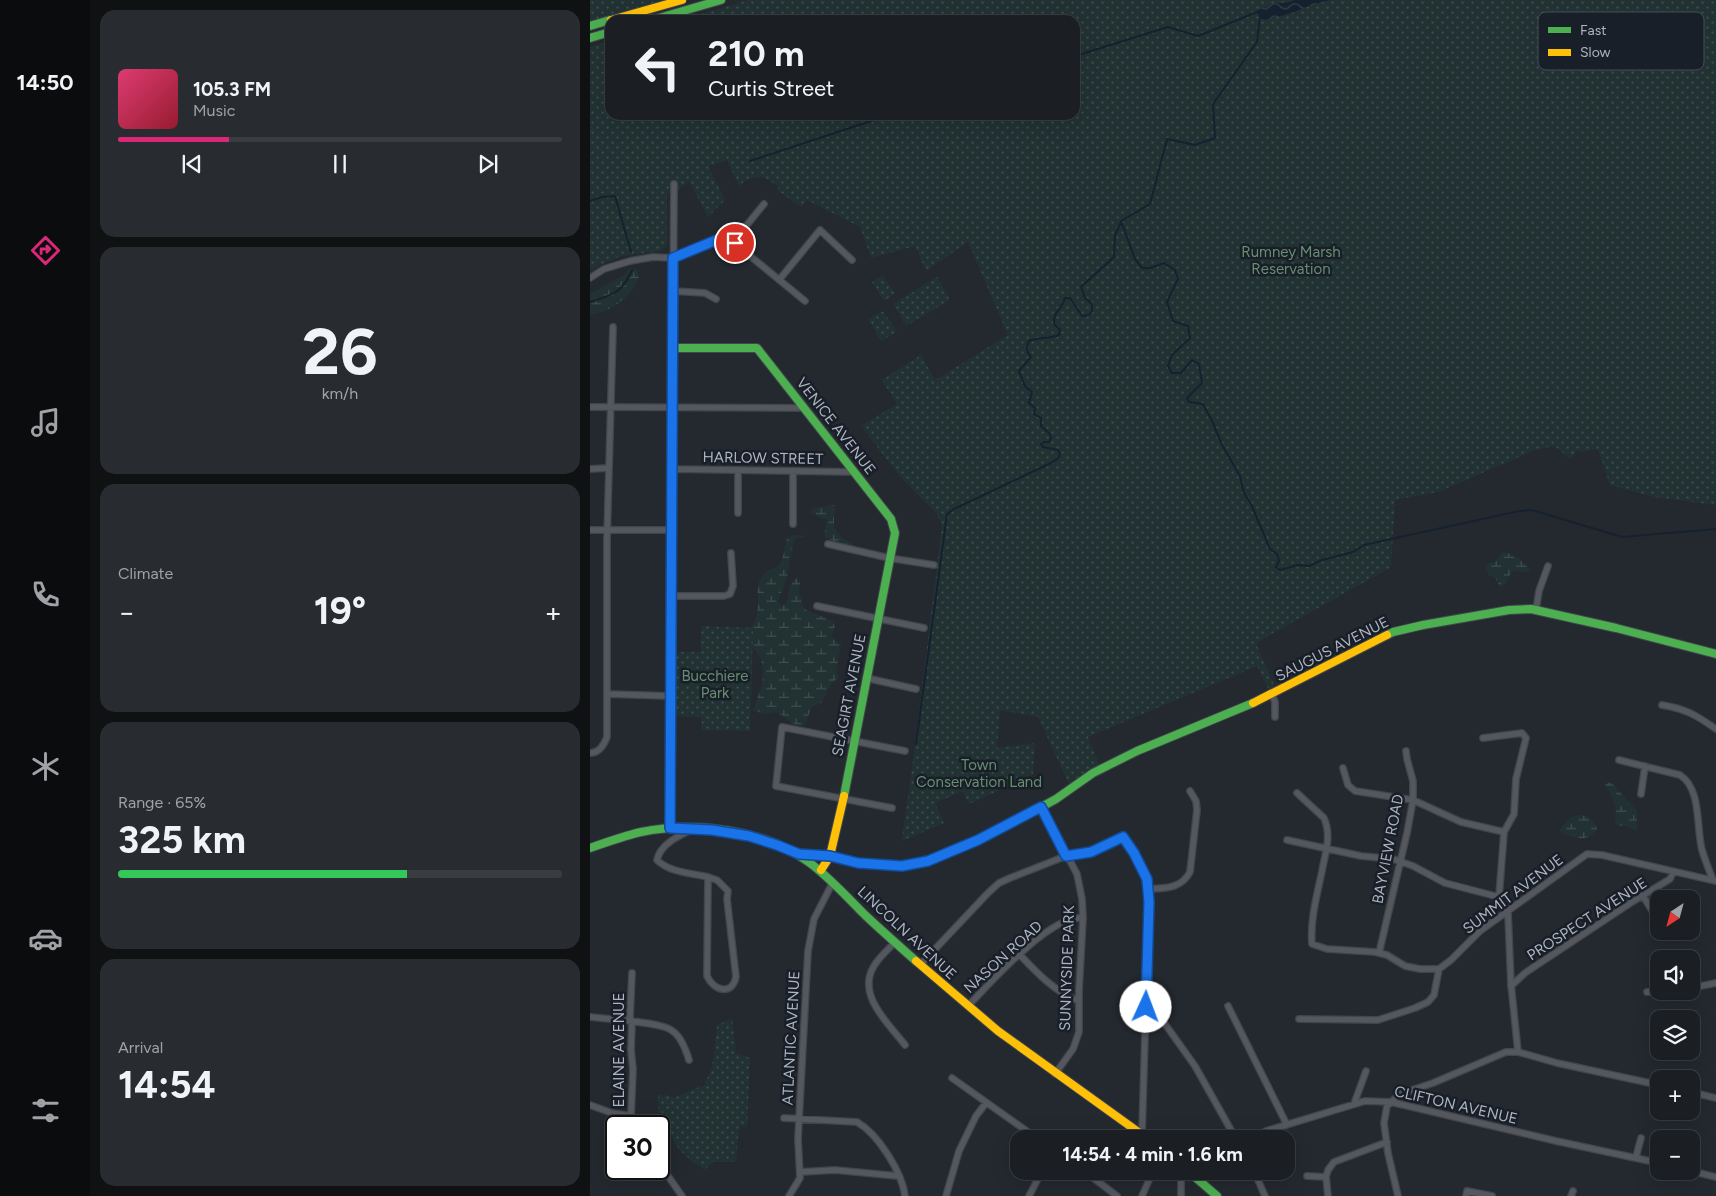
<!DOCTYPE html>
<meta charset="utf-8">
<style>
:root{--surface:#1b1f23;--page:#282c30;--text:#f1f3f6;--muted:#a0a2a6;--line:#393d41;--accent:#db2777}
body{margin:0;font-family:Figtree,sans-serif;background:var(--page);color:var(--text);height:100vh;display:flex;flex-direction:column;font-size:19px;white-space:nowrap}
*{box-sizing:border-box;margin:0}
p{font-size:16px;color:var(--muted)}
.icon{flex:none;width:28px;height:28px;fill:none;stroke:currentColor;stroke-width:2;stroke-linecap:round;stroke-linejoin:round}
.map{position:relative;flex:1;overflow:hidden}
.side{display:flex;flex-direction:column;gap:10px;padding:10px;background:#0f1113;width:500px}
.side>*{flex:none}
.top-card{position:absolute;left:15px;top:15px;width:475px;height:105px;border-radius:15px;box-shadow:0 5px 20px #0002,0 0 0 1px var(--line);background:#1b1f23;color:var(--text);overflow:hidden}
.needle{width:32px;rotate:216deg}
.tools{position:absolute;left:1060px;top:890px;display:grid;gap:10px}
.tools a{display:grid;place-items:center;width:50px;height:50px;border-radius:10px;background:var(--surface);box-shadow:0 5px 20px #0002,0 0 0 1px var(--line);font-size:25px}
.speed{position:absolute;left:15px;top:1115px;display:flex;gap:10px;font-size:25px;font-weight:700;text-align:center}
.speed>*{display:grid;place-content:center;width:65px;height:65px;border-radius:50%;background:var(--surface);box-shadow:0 5px 20px #0002,0 0 0 1px var(--line);line-height:1}
.speed .limit{border:2px solid #111;border-radius:8px;background:#fff;color:#111}
.pin{position:absolute;display:grid;place-items:center;width:42px;height:42px;color:#fff;margin:-21px;border:2px solid #fff;border-radius:50%;box-shadow:0 1px 5px #0007}
.me{position:absolute;width:55px;margin:-28px;rotate:2deg;stroke-linejoin:round;filter:drop-shadow(0 0 4px #0008)}
.turn{display:flex;align-items:center;gap:18px;height:105px;padding:0 20px;font-size:22px}
.turn .icon{width:65px;height:65px;stroke-width:2.5}
.turn b{display:block;font-size:35px;line-height:42px}
.big{font-size:38px;font-weight:700;line-height:1.1}
.side .widget{flex:1;display:flex;flex-direction:column;justify-content:center;gap:8px;min-width:0;padding:0 18px;border-radius:15px;background:var(--page)}
.side .dial{align-items:center;gap:0}
.dial b{font-size:65px;line-height:1}
.song{display:flex;align-items:center;gap:15px}
.cover{width:60px;height:60px;border-radius:8px;background:linear-gradient(135deg,hsl(340 70% 55%),hsl(350 70% 35%))}
.played{height:5px;border-radius:2px;background:linear-gradient(90deg,var(--accent) 25%,var(--line) 25%)}
.keys{display:flex;justify-content:space-around;direction:ltr}
.heat{display:flex;justify-content:space-between;align-items:center;font-size:28px;direction:ltr}
.charge{height:8px;border-radius:4px;background:linear-gradient(90deg,#34c759 65%,var(--line) 0)}
.trip{position:absolute;left:420px;top:1130px;width:285px;height:50px;border-radius:15px;background:var(--surface);box-shadow:0 5px 20px #0002,0 0 0 1px var(--line);font-weight:700;line-height:50px;text-align:center}
main{display:flex;flex:1;min-height:0}
.tab-bar{display:flex;flex-direction:column;width:90px;justify-content:space-around;align-items:center;background:#0b0c0e;color:var(--muted)}
.tab-bar .icon{width:35px;height:35px}
.tab-bar .current{color:var(--accent)}
.tab-bar b{font-size:22px;color:var(--text)}
.map>svg:first-child{display:block}
.wetland{fill:url(#wetland-marsh)}
.park{fill:url(#park-dots)}
.water{fill:url(#water-waves)}
.lines{fill:none;stroke-linecap:round;stroke-linejoin:round}
.stream{stroke:#16212f;stroke-width:2}
.street-casing{stroke:#41454c;stroke-width:8}
.fast-casing{stroke:#41454c;stroke-width:10}
.slow-casing{stroke:#41454c;stroke-width:10}
.street{stroke:#54575d;stroke-width:5.5}
.fast{stroke:#4caf50;stroke-width:8}
.slow{stroke:#ffc107;stroke-width:8}
.route-casing{stroke:#114b97;stroke-width:12}
.route{stroke:#1a73e8;stroke-width:9}
.labels{text-anchor:middle;dominant-baseline:central;stroke-width:5;stroke-linejoin:round;paint-order:stroke}
.park-label{font-size:15px;fill:#678f6f;stroke:#191f28}
.street-label{font-size:15px;fill:#adb5c1;stroke:#191f28}
.key{fill:#191f28;stroke:#454c56;stroke-width:1}
.key-label{font-size:14px;fill:#adb5c1}
</style>
<main>
<nav class="tab-bar">
<b>14:50</b>
<svg class="icon current" aria-label="directions" viewBox="0 0 24 24"><path d="M12 3l9 9-9 9-9-9zM9 14v-3h6M13 9l2 2-2 2"/></svg>
<svg class="icon" aria-label="music" viewBox="0 0 24 24"><path d="M9 18V5l10-2v13"/><circle cx="6" cy="18" r="3"/><circle cx="16" cy="16" r="3"/></svg>
<svg class="icon" aria-label="phone" viewBox="0 0 24 24"><path d="M5 4h4l2 5-3 2q2 4 5 5l2-3 5 2v4C11 20 4 13 5 4z"/></svg>
<svg class="icon" aria-label="climate" viewBox="0 0 24 24"><path d="M12 3v18M4 7l16 10M4 17L20 7"/></svg>
<svg class="icon" aria-label="car" viewBox="0 0 24 24"><path d="M5 17H2v-5l4-1 3-4h7l3 4 3 1v5h-3M9 17h6M6 11h13"/><circle cx="7" cy="17" r="2"/><circle cx="17" cy="17" r="2"/></svg>
<svg class="icon" aria-label="filters" viewBox="0 0 24 24"><path d="M4 7h16M4 17h16"/><circle cx="9" cy="7" r="2"/><circle cx="15" cy="17" r="2"/></svg>
</nav>
<section class="side">
<div class="widget">
<div class="song"><i class="cover"></i><div><b>105.3 FM</b><p>Music</p></div></div>
<div class="played"></div>
<div class="keys"><svg class="icon" aria-label="previous" viewBox="0 0 24 24"><path d="M18 5L8 12l10 7zM5 5v14"/></svg><svg class="icon" aria-label="pause" viewBox="0 0 24 24"><path d="M8 5v14M16 5v14"/></svg><svg class="icon" aria-label="next" viewBox="0 0 24 24"><path d="M6 5l10 7-10 7zM19 5v14"/></svg></div>
</div>
<div class="widget dial"><b>26</b><p>km/h</p></div>
<div class="widget"><p>Climate</p>
<div class="heat"><a>−</a><b class="big">19°</b><a>+</a></div>
</div>
<div class="widget"><p>Range · 65%</p><b class="big">325 km</b><div class="charge"></div></div>
<div class="widget"><p>Arrival</p><b class="big">14:54</b></div>
</section>
<div class="map">
<svg width="1126" height="1196" viewBox="0 0 1126 1196">
<defs>
<pattern id="wetland-marsh" width="20" height="14" patternUnits="userSpaceOnUse" patternTransform="scale(1.25)"><rect width="20" height="14" fill="#223233"/><path d="M1 5h8M5 5V1M11 12h8M15 12V8" fill="none" stroke="#3f4d4f"/></pattern>
<pattern id="park-dots" width="8" height="8" patternUnits="userSpaceOnUse" patternTransform="scale(1.25)"><rect width="8" height="8" fill="#223233"/><path d="M2 2h.1M6 6h.1" fill="none" stroke="#3f4d4f" stroke-width="1.8" stroke-linecap="round"/></pattern>
<pattern id="water-waves" width="16" height="10" patternUnits="userSpaceOnUse" patternTransform="scale(1.25)"><rect width="16" height="10" fill="#16212f"/><path d="M0 5q4-4 8 0t8 0" fill="none" stroke="#353f4b"/></pattern>
</defs>
<rect width="100%" height="100%" fill="#24292f"/>
<path class="wetland" d="M40 268 47 270 49 278C39 299 22 311 0 315V294L34 275Z
M244 505C246 511 244 515 244 521 244 536 256 539 265 546L264 548 258 547 234 537 237 520 224 515 220 511C225 505 236 507 244 505Z
M203 535 216 536 204 539 197 578 188 600V603L192 606 196 604C200 595 198 583 207 578L210 583 209 591 214 609 242 621 245 627 241 636 251 645 246 672 249 677 241 684 231 703 222 707 214 726C199 725 198 718 186 712L176 714 163 711 172 685 173 668 170 657 162 646 158 629C173 620 165 598 169 583 170 578 175 574 178 570 195 569 193 551 197 538Z
M913 552C922 553 934 561 940 570L937 572 922 571 916 583 910 587 906 579 898 574 895 568 898 563 905 562Z
M1021 782 1047 811V831L1036 826H1028L1025 822C1027 806 1024 800 1016 786L1015 784Z
M989 815C998 815 1004 820 1007 829 999 843 984 838 971 833L970 829 980 818Z"/>
<path class="park" d="M0 0H84L0 25Z
M158 0H1126V505L1064 497 1020 485 1008 449 989 452 988 449 981 459 964 446 945 450 848 492 805 500 801 567 666 643 685 687 679 690 667 666 498 737 509 764 479 784 448 717 410 710 407 748 445 743 443 775 379 804 373 791 345 803 354 823 312 841V839L323 761 352 524 345 512 312 479 271 426 307 404 292 380 331 355 345 380 418 335 378 242 336 271 325 246 281 258 270 227 217 200 211 207 187 190 189 186 170 176 155 181 149 186 137 160 118 166 135 200 118 217 99 181 90 188V190L77 194V245L71 251 31 256 10 265 0 271V47L20 41V115H485V20H90Z
M293 275 305 294 294 301 282 282Z
M347 277 360 300 316 326 303 304Z
M293 311 307 332 291 341 278 319Z
M111 626 163 628 160 731 112 730 111 717 86 716V652H111Z
M142 1018 146 1053 160 1058 157 1127 149 1126 146 1162H122L115 1170C103 1162 86 1151 82 1136 79 1128 79 1120 75 1113L68 1112V1094L85 1097 114 1085 122 1068 127 1025Z"/>
<path class="water" d="M706 0H741C725 3 711 10 695 15 688 17 680 17 673 22L666 11C674 7 681 5 690 3 696 2 701 4 706 0Z"/>
<g class="lines">
<path class="stream" d="M696 4 708 0
M670 15 667 42 623 104 625 138 605 145 577 139 560 204 531 221 545 259 552 268H560L574 263 585 270 588 279 577 302 583 321 598 326 600 338 582 355 578 366 582 373H591L602 360 609 364 612 383 597 398 599 402 613 404 623 423 632 445 650 476 654 493 661 504 680 549 687 554 689 561 686 567 690 570 708 565 719 566 732 560 763 552 774 545 929 511 942 510 1032 537 1126 529
M485 56 578 27 608 36 667 12
M160 161 299 115
M0 201 12 197 25 196 41 252
M0 302C23 295 32 293 42 270
M326 744 357 514 364 509 463 462 469 457 470 453 468 450 453 447 451 444 454 442H459L461 438 460 434 451 426V418L444 414 445 408 439 403 442 392 435 386 429 371 441 357C436 351 436 348 439 341 449 337 459 339 469 335L470 330 464 324C464 310 471 311 475 298H480L492 316 499 315 502 311V304L495 298 491 287 524 257 525 235 531 222"/>
<defs>
<path id="street" d="M143 242 174 204
M0 278 14 269 40 261 63 257 83 258 129 239H135L143 242 215 301
M189 280 230 230 262 260
M83 291 115 293 126 299
M0 407 214 408
M0 469 19 468
M81 469 264 472
M203 471V524
M148 513V470
M0 530H81
M238 544 299 558 344 565
M82 596H134L140 594 143 586 141 553
M227 606 334 628
M946 610 949 591 958 566
M276 678 326 689
M17 694 81 696
M682 695 685 702V717
M1072 705C1096 709 1106 715 1126 729
M893 738 932 733 936 738 926 779 924 814 914 832 909 897 918 913 921 984 928 1052
M0 753C9 753 14 745 17 737V539L23 327
M1029 760 1090 775C1112 789 1106 828 1112 850 1115 860 1119 870 1123 880
M753 768 758 785 765 791 823 800 871 822 914 832
M707 793 734 818C742 836 735 854 732 871 727 895 720 920 722 944L737 949 785 952 797 955 815 966 830 969H849
M1051 794 1055 766
M451 807 487 874 492 899 493 918 489 990V1032L483 1049 465 1074
M302 808 186 786 192 727 315 751
M80 828 84 184
M103 829C90 835 70 844 67 860 80 873 102 873 118 877L117 976C124 991 142 996 146 977L137 899 138 891 127 880 118 877
M697 840 771 856 803 859 823 866 855 883 909 897
M558 889C575 888 591 889 600 872L607 810 606 801 600 791
M1053 896 1069 922
M305 942C298 950 289 957 284 966 266 995 299 1024 315 1045
M789 953 817 833 823 800V781L817 759 816 751
M430 955C446 972 466 993 489 1001
M330 965 398 893 409 883 420 878 476 856C497 855 514 845 533 837L543 853 557 879 559 902 552 1134
M42 973 40 1017 42 1022 41 1050 43 1069 41 1116 43 1126
M921 986 935 973 1042 902 1080 879 1083 872
M1101 988 1126 983
M1057 992 1069 991
M378 1006C400 983 461 914 493 918
M638 1006 697 1125
M555 1007 575 1024 605 1066 646 1139
M0 1017C16 1019 71 1022 81 1030 90 1035 96 1050 99 1060
M709 1019 788 1020 825 1008 838 1002 844 995 849 969 861 960 890 931 997 854 1012 855 1126 881
M362 1078 448 1139
M1101 1092 1126 1098
M764 1104 776 1071
M0 1105 22 1113 41 1116
M194 1118 267 1122C288 1134 312 1172 315 1196
M662 1139 676 1131 775 1101 801 1102 966 1141 1069 1163
M1046 1157 1051 1138
M69 1163 92 1196
M494 1171 527 1196
M591 1171V1196
M664 1171 675 1196
M1101 1171 1126 1177
M210 1172 245 1170 308 1176
M717 1176 736 1177
M199 1196 210 1178 208 1139 218 951 224 919 243 882
M356 1196 369 1151 386 1116 396 1103
M439 1196 452 1171
M552 1196 563 1171
M738 1196 736 1177 738 1170 744 1162 797 1142
M808 1196 798 1153 794 1123 797 1106 810 1094 843 1083 916 1052H928L967 1063 1069 1085
M876 1196 877 1191 902 1196
M981 1196 983 1191"/>
<path id="fast" d="M62 20 131 0
M0 26 20 20
M0 38 20 32
M83 348H167L301 519 305 533 254 796
M797 635 803 632 833 625 919 610 941 609 1026 628 1126 654
M0 848C17 842 34 836 51 832 106 821 174 829 220 863 240 878 257 897 275 915 292 931 309 946 326 961
M209 855 240 856 268 863 312 866 338 861 387 840 444 811 466 799 503 773 547 751 663 703
M598 1171 627 1196"/>
<path id="slow" d="M21 20 92 0
M663 703 797 635
M231 870 240 856 254 796
M326 961 408 1031 558 1139"/>
</defs>
<use href="#street" class="street-casing"/>
<use href="#fast" class="fast-casing"/>
<use href="#slow" class="slow-casing"/>
<use href="#street" class="street"/>
<use href="#fast" class="fast"/>
<use href="#slow" class="slow"/>
</g>
<g class="lines">
<defs>
<path id="route" d="M145 243 135 239H129L83 258 80 828 122 830 159 836 187 845 209 854 240 856 268 863 312 866 338 861 388 840 451 807 476 856 501 852 533 837 544 853 557 879 559 902 556 1007"/>
</defs>
<use href="#route" class="route-casing"/>
<use href="#route" class="route"/>
</g>
<g class="labels">
<g class="park-label">
<text x="701" y="252">Rumney Marsh<tspan x="701" dy="17">Reservation</tspan></text>
<text x="125" y="676">Bucchiere<tspan x="125" dy="17">Park</tspan></text>
<text x="389" y="765">Town<tspan x="389" dy="17">Conservation Land</tspan></text>
</g>
<g class="street-label">
<text transform="translate(246 426) rotate(52)">VENICE AVENUE</text>
<text transform="translate(173 458) rotate(1)">HARLOW STREET</text>
<text transform="translate(742 649) rotate(-27)">SAUGUS AVENUE</text>
<text transform="translate(259 695) rotate(-79)">SEAGIRT AVENUE</text>
<text transform="translate(798 849) rotate(-79)">BAYVIEW ROAD</text>
<text transform="translate(923 894) rotate(-37)">SUMMIT AVENUE</text>
<text transform="translate(997 919) rotate(-33)">PROSPECT AVENUE</text>
<text transform="translate(317 933) rotate(43)">LINCOLN AVENUE</text>
<text transform="translate(413 957) rotate(-42)">NASON ROAD</text>
<text transform="translate(477 968) rotate(-88)">SUNNYSIDE PARK</text>
<text transform="translate(201 1038) rotate(-87)">ATLANTIC AVENUE</text>
<text transform="translate(29 1050) rotate(-90)">ELAINE AVENUE</text>
<text transform="translate(866 1105) rotate(13)">CLIFTON AVENUE</text>
</g>
</g>
<rect x="948" y="12" width="166" height="58" rx="8" class="key"/>
<rect x="958" y="27" width="23" height="6" fill="#4caf50"/>
<rect x="958" y="49" width="23" height="7" fill="#ffc107"/>
<g class="key-label">
<text x="990" y="35">Fast</text>
<text x="990" y="57">Slow</text>
</g>
</svg>
<div class="tools">
<a><svg class="needle" viewBox="-14 -14 28 28"><path d="M0-13l5 13h-10z" fill="#e53935"/><path d="M0 13l5-13h-10z" fill="#a0a2a6"/></svg></a>
<a><svg class="icon" aria-label="sound" viewBox="0 0 24 24"><path d="M4 9h4l5-4v14l-5-4H4zM17 9q2 3 0 6"/></svg></a>
<a><svg class="icon" aria-label="layers" viewBox="0 0 24 24"><path d="M12 4l9 5-9 5-9-5zM3 14l9 5 9-5"/></svg></a>
<a>+</a>
<a>−</a>
</div>
<div class="speed"><div class="limit">30</div></div>
<div class="pin" style="left:145px;top:243px;background:#d93025"><svg class="icon" aria-label="arrive" viewBox="0 0 24 24"><path d="M6 21V4h12l-3 4 3 4H6"/></svg></div>
<svg class="me" style="left:556px;top:1007px" viewBox="-20 -20 40 40"><circle r="19" fill="#fff"/><path d="M0-13L10 11 0 6-10 11z" fill="#1a73e8"/></svg>
<div class="trip">14:54 · 4 min · 1.6 km</div>
<div class="top-card">
<div class="turn"><svg class="icon" aria-label="left" viewBox="0 0 24 24"><path d="M17 20v-9H6M10 6l-5 5 5 5"/></svg><div><b>210 m</b>Curtis Street</div></div>
</div>
</div>
</main>
